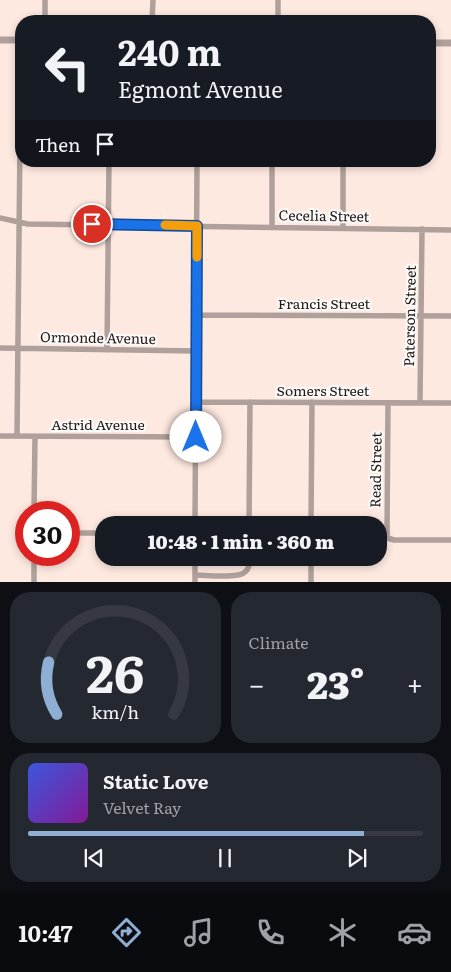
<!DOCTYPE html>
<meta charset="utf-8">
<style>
:root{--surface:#171b24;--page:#242831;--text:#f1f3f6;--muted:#9ea1a6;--line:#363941;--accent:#8faed4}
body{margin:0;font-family:Literata,serif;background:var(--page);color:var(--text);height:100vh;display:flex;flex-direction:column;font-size:19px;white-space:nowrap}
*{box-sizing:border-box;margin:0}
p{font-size:16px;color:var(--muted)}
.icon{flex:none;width:28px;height:28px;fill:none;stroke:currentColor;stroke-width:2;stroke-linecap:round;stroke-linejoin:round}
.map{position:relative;height:582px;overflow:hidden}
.panel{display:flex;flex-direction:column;gap:10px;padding:10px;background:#0d0f14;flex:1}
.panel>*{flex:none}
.hud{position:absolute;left:15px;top:15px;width:421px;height:152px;border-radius:20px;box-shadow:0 2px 8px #0003;background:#171b24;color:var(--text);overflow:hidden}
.speed{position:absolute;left:15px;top:501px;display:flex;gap:10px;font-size:25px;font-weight:700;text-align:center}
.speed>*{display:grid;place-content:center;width:65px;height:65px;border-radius:50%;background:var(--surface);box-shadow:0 2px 8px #0003;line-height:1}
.speed .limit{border:8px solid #d22;background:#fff;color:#111}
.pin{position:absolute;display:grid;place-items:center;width:42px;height:42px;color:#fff;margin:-21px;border:2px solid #fff;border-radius:50%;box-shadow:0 1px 5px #0007}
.me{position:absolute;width:55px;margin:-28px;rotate:0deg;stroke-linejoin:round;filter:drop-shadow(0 0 4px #0008)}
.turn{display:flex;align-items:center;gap:18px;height:105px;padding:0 20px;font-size:22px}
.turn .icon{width:65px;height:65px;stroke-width:2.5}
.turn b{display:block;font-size:35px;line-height:42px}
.then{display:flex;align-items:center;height:48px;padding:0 20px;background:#0003;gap:10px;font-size:19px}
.big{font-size:38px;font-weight:800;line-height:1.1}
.panel .tile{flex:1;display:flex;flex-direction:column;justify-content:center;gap:8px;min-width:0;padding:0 18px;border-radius:20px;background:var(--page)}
.panel .dial{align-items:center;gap:0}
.dial svg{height:130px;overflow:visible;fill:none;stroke:var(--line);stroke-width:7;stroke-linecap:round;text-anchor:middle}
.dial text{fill:var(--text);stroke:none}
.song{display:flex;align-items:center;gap:15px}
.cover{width:60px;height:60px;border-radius:8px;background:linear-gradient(135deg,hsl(230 70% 55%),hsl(290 70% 35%))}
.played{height:5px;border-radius:2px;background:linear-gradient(90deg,var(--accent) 85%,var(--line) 85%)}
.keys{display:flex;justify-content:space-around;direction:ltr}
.heat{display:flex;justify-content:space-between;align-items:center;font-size:28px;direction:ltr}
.panel .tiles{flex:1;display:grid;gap:10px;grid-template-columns:1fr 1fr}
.tile:last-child{grid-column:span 2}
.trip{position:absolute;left:95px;top:516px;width:292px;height:50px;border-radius:20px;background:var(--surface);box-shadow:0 2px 8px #0003;font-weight:800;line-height:50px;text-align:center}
.tabs{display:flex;height:80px;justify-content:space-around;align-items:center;background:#090b0e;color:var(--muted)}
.tabs .icon{width:35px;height:35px}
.tabs .current{color:var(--accent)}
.tabs b{font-size:22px;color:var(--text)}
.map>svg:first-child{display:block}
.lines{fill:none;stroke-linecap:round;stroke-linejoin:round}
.minor{stroke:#afa09b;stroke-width:5.5}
.tertiary{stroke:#afa09b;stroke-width:7}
.route-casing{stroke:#114b97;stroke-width:12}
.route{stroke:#1a73e8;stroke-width:9}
.slow{stroke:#f59e0b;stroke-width:9}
.labels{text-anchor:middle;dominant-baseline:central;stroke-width:4;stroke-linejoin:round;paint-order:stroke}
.street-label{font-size:14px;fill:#231712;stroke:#fbfbfb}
</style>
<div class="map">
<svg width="451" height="582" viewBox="0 0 451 582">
<rect width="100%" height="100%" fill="#fee9e0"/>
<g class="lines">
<path class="minor" d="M45 21V0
M152 21 153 0
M278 21V0
M0 218 28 224 451 230
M272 227V161
M343 228V161
M196 315 451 316
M0 348 196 351
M107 350 109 161
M196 402 451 403
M388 403 387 538 394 540H451
M420 403 422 229
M0 436 196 437
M17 436 21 40
M34 512 35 437
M195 525 197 161
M249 525 250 402
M311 525 312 402
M69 533H104
M195 575C205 575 238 579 245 572 250 568 249 563 249 558
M34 582V555
M195 582V558
M311 582V558"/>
<path class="tertiary" d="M0 40H21
M430 43H451"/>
</g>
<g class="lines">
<defs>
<path id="route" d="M92 224 197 226 196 437"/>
</defs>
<use href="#route" class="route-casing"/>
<use href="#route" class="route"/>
<path class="slow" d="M165 225 197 226V257"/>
</g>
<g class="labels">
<g class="street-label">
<text transform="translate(324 215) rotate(1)">Cecelia Street</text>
<text x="324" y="303">Francis Street</text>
<text transform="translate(409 316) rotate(-89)">Paterson Street</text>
<text transform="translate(98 337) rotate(1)">Ormonde Avenue</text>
<text x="323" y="390">Somers Street</text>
<text x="98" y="424">Astrid Avenue</text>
<text transform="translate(375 470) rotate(-89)">Read Street</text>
</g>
</g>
</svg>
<div class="speed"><div class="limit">30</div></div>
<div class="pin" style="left:92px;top:224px;background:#d93025"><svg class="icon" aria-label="arrive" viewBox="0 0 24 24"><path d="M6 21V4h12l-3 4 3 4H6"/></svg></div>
<svg class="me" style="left:196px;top:437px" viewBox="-20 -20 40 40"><circle r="19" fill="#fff"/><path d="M0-13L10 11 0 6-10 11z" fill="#1a73e8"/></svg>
<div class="trip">10:48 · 1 min · 360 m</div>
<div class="hud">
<div class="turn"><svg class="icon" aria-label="left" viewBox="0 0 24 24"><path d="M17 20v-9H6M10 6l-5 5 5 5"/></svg><div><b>240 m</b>Egmont Avenue</div></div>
<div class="then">Then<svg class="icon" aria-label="arrive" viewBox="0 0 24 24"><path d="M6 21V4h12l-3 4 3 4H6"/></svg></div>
</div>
</div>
<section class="panel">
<div class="tiles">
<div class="tile dial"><svg viewBox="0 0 100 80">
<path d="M14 69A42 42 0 1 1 86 69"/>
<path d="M14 69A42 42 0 0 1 9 37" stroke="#8faed4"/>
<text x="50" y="56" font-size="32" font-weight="700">26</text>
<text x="50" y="72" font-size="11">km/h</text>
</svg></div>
<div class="tile"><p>Climate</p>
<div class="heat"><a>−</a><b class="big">23°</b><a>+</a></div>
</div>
<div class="tile">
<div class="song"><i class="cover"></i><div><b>Static Love</b><p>Velvet Ray</p></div></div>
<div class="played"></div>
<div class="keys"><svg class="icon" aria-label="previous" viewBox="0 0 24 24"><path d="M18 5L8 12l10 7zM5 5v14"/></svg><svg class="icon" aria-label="pause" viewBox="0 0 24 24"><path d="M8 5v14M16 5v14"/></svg><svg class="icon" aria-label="next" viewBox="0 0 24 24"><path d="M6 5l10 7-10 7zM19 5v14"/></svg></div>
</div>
</div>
</section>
<nav class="tabs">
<b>10:47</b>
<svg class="icon current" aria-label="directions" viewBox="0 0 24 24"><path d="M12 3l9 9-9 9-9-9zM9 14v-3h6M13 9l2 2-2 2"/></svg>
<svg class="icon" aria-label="music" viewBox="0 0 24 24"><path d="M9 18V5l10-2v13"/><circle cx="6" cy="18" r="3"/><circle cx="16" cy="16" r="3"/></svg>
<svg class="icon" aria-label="phone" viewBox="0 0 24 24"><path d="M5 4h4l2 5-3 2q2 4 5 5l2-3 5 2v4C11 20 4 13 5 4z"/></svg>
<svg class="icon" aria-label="climate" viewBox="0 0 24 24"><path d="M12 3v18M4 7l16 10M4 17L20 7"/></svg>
<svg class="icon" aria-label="car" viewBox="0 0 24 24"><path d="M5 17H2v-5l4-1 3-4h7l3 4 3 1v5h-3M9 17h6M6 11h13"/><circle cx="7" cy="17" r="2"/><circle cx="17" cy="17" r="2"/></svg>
</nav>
